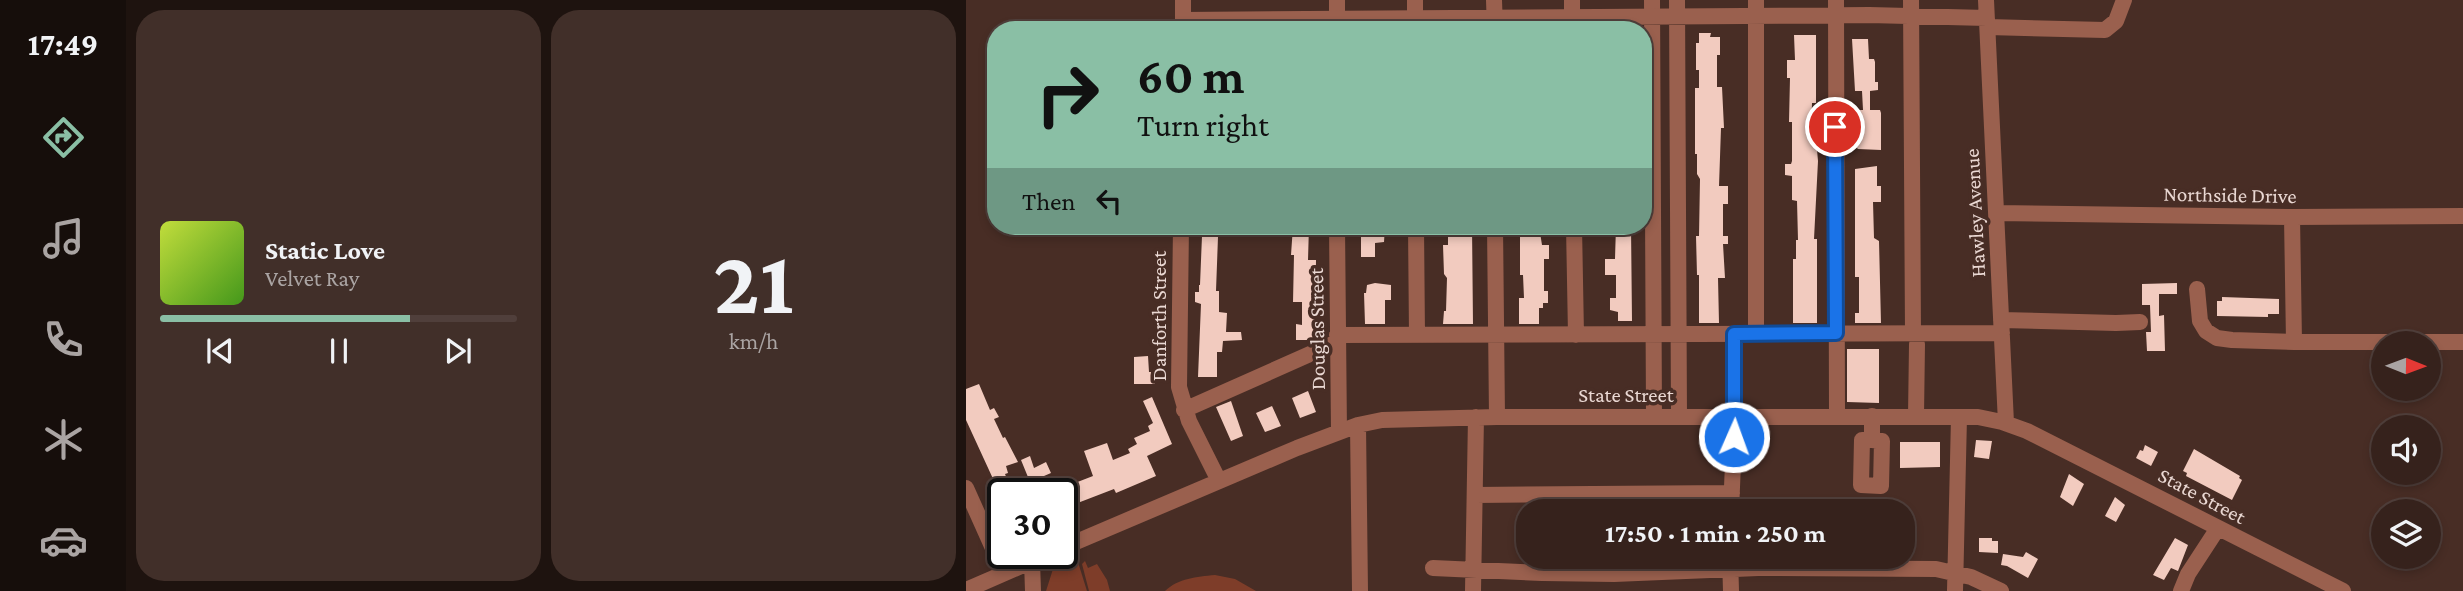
<!DOCTYPE html>
<meta charset="utf-8">
<style>
:root{--surface:#36221c;--page:#412f29;--text:#f1f3f6;--muted:#aaa4a3;--line:#503f3b;--accent:#8abfa5}
body{margin:0;font-family:"Crimson Pro",serif;background:var(--page);color:var(--text);height:100vh;display:flex;flex-direction:column;font-size:26px;white-space:nowrap}
*{box-sizing:border-box;margin:0}
p{font-size:23px;color:var(--muted)}
.icon{flex:none;width:38px;height:38px;fill:none;stroke:currentColor;stroke-width:2;stroke-linecap:round;stroke-linejoin:round}
.map{position:relative;flex:1;overflow:hidden}
.side{display:flex;flex-direction:column;gap:10px;padding:10px;background:#1e130f;width:840px}
.side>*{flex:none}
.top-card{position:absolute;left:21px;top:21px;width:665px;height:214px;border-radius:28px;box-shadow:0 4px 10px #0003,0 0 0 2px var(--line);background:#8abfa5;color:#111;overflow:hidden}
.needle{width:46px;rotate:91deg}
.tools{position:absolute;left:1405px;top:331px;display:grid;gap:14px}
.tools a{display:grid;place-items:center;width:70px;height:70px;border-radius:50%;background:var(--surface);box-shadow:0 4px 10px #0003,0 0 0 2px var(--line);font-size:35px}
.speed{position:absolute;left:21px;top:478px;display:flex;gap:14px;font-size:35px;font-weight:700;text-align:center}
.speed>*{display:grid;place-content:center;width:91px;height:91px;border-radius:50%;background:var(--surface);box-shadow:0 4px 10px #0003,0 0 0 2px var(--line);line-height:1}
.speed .limit{border:4px solid #111;border-radius:10px;background:#fff;color:#111}
.pin{position:absolute;display:grid;place-items:center;width:60px;height:60px;color:#fff;margin:-30px;border:4px solid #fff;border-radius:50%;box-shadow:0 2px 7px #0007}
.me{position:absolute;width:77px;margin:-38px;rotate:2deg;stroke-linejoin:round;filter:drop-shadow(0 0 5px #0008)}
.turn{display:flex;align-items:center;gap:24px;height:147px;padding:0 35px;font-size:32px}
.turn .icon{width:91px;height:91px;stroke-width:2.5}
.turn b{display:block;font-size:49px;line-height:60px}
.then{display:flex;align-items:center;height:66px;padding:0 35px;background:#0003;gap:14px;font-size:26px}
.side .tile{flex:1;display:flex;flex-direction:column;justify-content:center;gap:10px;min-width:0;padding:0 24px;border-radius:28px;background:var(--page)}
.side .dial{align-items:center;gap:0}
.dial b{font-size:91px;line-height:1}
.song{display:flex;align-items:center;gap:21px}
.cover{width:84px;height:84px;border-radius:10px;background:linear-gradient(135deg,hsl(70 70% 55%),hsl(100 70% 35%))}
.played{height:7px;border-radius:4px;background:linear-gradient(90deg,var(--accent) 70%,var(--line) 70%)}
.keys{display:flex;justify-content:space-around;direction:ltr}
.side .tiles{flex:1;display:grid;gap:10px;grid-template-columns:repeat(2,1fr)}
.trip{position:absolute;left:550px;top:499px;width:399px;height:70px;border-radius:28px;background:var(--surface);box-shadow:0 4px 10px #0003,0 0 0 2px var(--line);font-weight:700;line-height:70px;text-align:center}
main{display:flex;flex:1;min-height:0}
.tab-bar{display:flex;flex-direction:column;width:126px;justify-content:space-around;align-items:center;background:#160e0b;color:var(--muted)}
.tab-bar .icon{width:49px;height:49px}
.tab-bar .selected{color:var(--accent)}
.tab-bar b{font-size:32px;color:var(--text)}
.map>svg:first-child{display:block}
.green{fill:#7e3d29}
.building{fill:#f2cbbf}
.lines{fill:none;stroke-linecap:round;stroke-linejoin:round}
.minor{stroke:#9a604e;stroke-width:16}
.route-casing{stroke:#114b97;stroke-width:18}
.route{stroke:#1a73e8;stroke-width:12}
.labels{text-anchor:middle;dominant-baseline:central;stroke-width:7;stroke-linejoin:round;paint-order:stroke}
.street-label{font-size:21px;fill:#ead8d3;stroke:#482d25}
</style>
<main>
<nav class="tab-bar">
<b>17:49</b>
<svg class="icon selected" aria-label="directions" viewBox="0 0 24 24"><path d="M12 3l9 9-9 9-9-9zM9 14v-3h6M13 9l2 2-2 2"/></svg>
<svg class="icon" aria-label="music" viewBox="0 0 24 24"><path d="M9 18V5l10-2v13"/><circle cx="6" cy="18" r="3"/><circle cx="16" cy="16" r="3"/></svg>
<svg class="icon" aria-label="phone" viewBox="0 0 24 24"><path d="M5 4h4l2 5-3 2q2 4 5 5l2-3 5 2v4C11 20 4 13 5 4z"/></svg>
<svg class="icon" aria-label="climate" viewBox="0 0 24 24"><path d="M12 3v18M4 7l16 10M4 17L20 7"/></svg>
<svg class="icon" aria-label="car" viewBox="0 0 24 24"><path d="M5 17H2v-5l4-1 3-4h7l3 4 3 1v5h-3M9 17h6M6 11h13"/><circle cx="7" cy="17" r="2"/><circle cx="17" cy="17" r="2"/></svg>
</nav>
<section class="side">
<div class="tiles">
<div class="tile">
<div class="song"><i class="cover"></i><div><b>Static Love</b><p>Velvet Ray</p></div></div>
<div class="played"></div>
<div class="keys"><svg class="icon" aria-label="previous" viewBox="0 0 24 24"><path d="M18 5L8 12l10 7zM5 5v14"/></svg><svg class="icon" aria-label="pause" viewBox="0 0 24 24"><path d="M8 5v14M16 5v14"/></svg><svg class="icon" aria-label="next" viewBox="0 0 24 24"><path d="M6 5l10 7-10 7zM19 5v14"/></svg></div>
</div>
<div class="tile dial"><b>21</b><p>km/h</p></div>
</div>
</section>
<div class="map">
<svg width="1497" height="591" viewBox="0 0 1497 591">
<rect width="100%" height="100%" fill="#482d25"/>
<path class="green" d="M111 559 121 591H80L87 569Z
M119 561 122 568 131 564 141 580 144 591H123L116 564Z
M249 575 269 579 290 591H199C213 578 230 577 249 575Z"/>
<path class="building" d="M733 33H745L744 37H754V55H751V87H756L758 128H755L753 186H762V204H757V236H762V244H757L759 278H752L753 323H733V275H731L730 236H733L734 179 731 174V154H729V88H733V70H730V43H733Z
M828 35H850V103H846L845 139 850 138 852 161 848 239H851V323H827V259H830V240H832L831 201 826 200V176L819 175V164H825L826 161V122H823L824 78H821V60H829Z
M886 39H902L903 59H908L909 62V82H912V90L904 91V110H914L915 113V150L892 149 890 147 889 110H897L896 91H889Z
M911 166V186H915V202H907L908 238 913 241 915 323H889V313H893V277H889V169Z
M327 226H343L342 260H350L349 340H330V324L336 325V302H327L328 255H325Z
M395 226H419L418 242 409 243V257H395Z
M506 226 507 324H477L478 311H480L481 278 478 274 477 245H482V227Z
M558 226H573L576 245H583V259H578V291H582V303H577V308H573V324H553V298H558L557 275H554V228H558Z
M650 226H665L666 321H652V312L644 310V298H650V275H639V259H649Z
M236 236 252 237 250 291H253V312L261 313 260 332H275L276 340 257 341 256 352H251V377H232L235 304 229 302V292H233V285H234Z
M409 283 425 285V300H419V324H399L398 293H400L401 285Z
M1211 283V294H1193V316L1198 315 1199 351H1181L1180 332H1185L1184 305H1176V284Z
M1256 297 1313 299V314H1302V317L1251 316V301H1256Z
M881 349H913V403L881 402Z
M182 356 183 372H189V384H168V357Z
M13 384 24 410 28 408 33 417 28 419 37 438 39 437 52 462 40 466 42 473 39 474 47 494H34L0 420V389Z
M342 391 350 412 334 418 326 398Z
M186 397 206 444 181 456 190 476 150 493 148 489 109 504 112 510 99 516 96 510V488L127 476 118 451 141 443 147 460 164 453 162 449 171 444 168 438 184 431 182 426 187 423 177 401Z
M265 401 277 436 265 441 250 407Z
M306 406 315 426 299 432 290 413Z
M1010 440 1026 441 1023 459 1008 457Z
M934 442H974V467L934 468Z
M1179 445 1192 452 1185 466 1170 458 1174 450 1177 451Z
M1228 449 1274 476 1273 478 1276 480 1266 500 1220 476 1221 473 1217 471Z
M64 456 68 468 80 462 85 473 64 482 55 460Z
M1103 474 1118 484 1107 506 1094 497Z
M1149 497 1159 505 1150 522 1139 516Z
M1013 538H1026V541H1032V553L1013 552Z
M1209 538 1222 545 1212 571 1205 568 1198 580 1187 575Z
M1060 552 1072 559 1062 578 1041 566 1035 565 1037 554 1057 557Z"/>
<g class="lines">
<path class="minor" d="M449 0V30
M528 0 529 30
M686 0 688 416
M711 0 713 416
M790 0V334
M870 0 871 416
M945 0 947 333
M1020 0 1040 423
M217 20 903 15 1021 18
M217 27V0
M371 27V0
M1022 27 1139 30 1150 21 1158 0
M606 30V0
M1030 213 1326 217 1497 216
M1326 217 1328 342
M215 226 213 387 223 421 253 481
M371 226 373 432
M450 226 451 335
M529 226 531 417
M608 226 610 335
M1231 289 1234 321 1240 331 1251 338 1266 340 1328 342H1497
M1035 320 1150 323 1174 322
M371 335 1036 333
M218 410 371 342
M950 416 951 344
M392 425 394 591
M906 440H896L895 485 915 486 916 441 906 440V416
M0 488 38 573
M509 495 766 493
M765 511 769 416 768 334
M96 548 331 448 392 425 416 420 531 417H1012L1036 422 1061 431 1377 591
M764 556 765 591
M66 561 67 591
M467 568 576 573 648 574 792 568 970 569 1005 577 1035 591
M0 590 85 553
M507 591 510 417
M989 591 993 417
M1215 591 1222 574 1252 528"/>
</g>
<g class="lines">
<defs>
<path id="route" d="M768 437V334L870 333 869 127"/>
</defs>
<use href="#route" class="route-casing"/>
<use href="#route" class="route"/>
</g>
<g class="labels">
<g class="street-label">
<text transform="translate(1264 195) rotate(1)">Northside Drive</text>
<text transform="translate(1009 213) rotate(-93)">Hawley Avenue</text>
<text transform="translate(193 316) rotate(-90)">Danforth Street</text>
<text transform="translate(351 329) rotate(-91)">Douglas Street</text>
<text x="660" y="395">State Street</text>
<text transform="translate(1236 496) rotate(28)">State Street</text>
</g>
</g>
</svg>
<div class="tools">
<a><svg class="needle" viewBox="-14 -14 28 28"><path d="M0-13l5 13h-10z" fill="#e53935"/><path d="M0 13l5-13h-10z" fill="#aaa4a3"/></svg></a>
<a><svg class="icon" aria-label="sound" viewBox="0 0 24 24"><path d="M4 9h4l5-4v14l-5-4H4zM17 9q2 3 0 6"/></svg></a>
<a><svg class="icon" aria-label="layers" viewBox="0 0 24 24"><path d="M12 4l9 5-9 5-9-5zM3 14l9 5 9-5"/></svg></a>
</div>
<div class="speed"><div class="limit">30</div></div>
<div class="pin" style="left:869px;top:127px;background:#d93025"><svg class="icon" aria-label="arrive" viewBox="0 0 24 24"><path d="M6 21V4h12l-3 4 3 4H6"/></svg></div>
<svg class="me" style="left:768px;top:437px" viewBox="-20 -20 40 40"><circle r="17" fill="#1a73e8" stroke="#fff" stroke-width="3"/><path d="M0-11L8 9 0 5-8 9z" fill="#fff"/></svg>
<div class="trip">17:50 · 1 min · 250 m</div>
<div class="top-card">
<div class="turn"><svg class="icon" aria-label="right" viewBox="0 0 24 24"><path d="M7 20v-9h11M14 6l5 5-5 5"/></svg><div><b>60 m</b>Turn right</div></div>
<div class="then">Then<svg class="icon" aria-label="left" viewBox="0 0 24 24"><path d="M17 20v-9H6M10 6l-5 5 5 5"/></svg></div>
</div>
</div>
</main>
